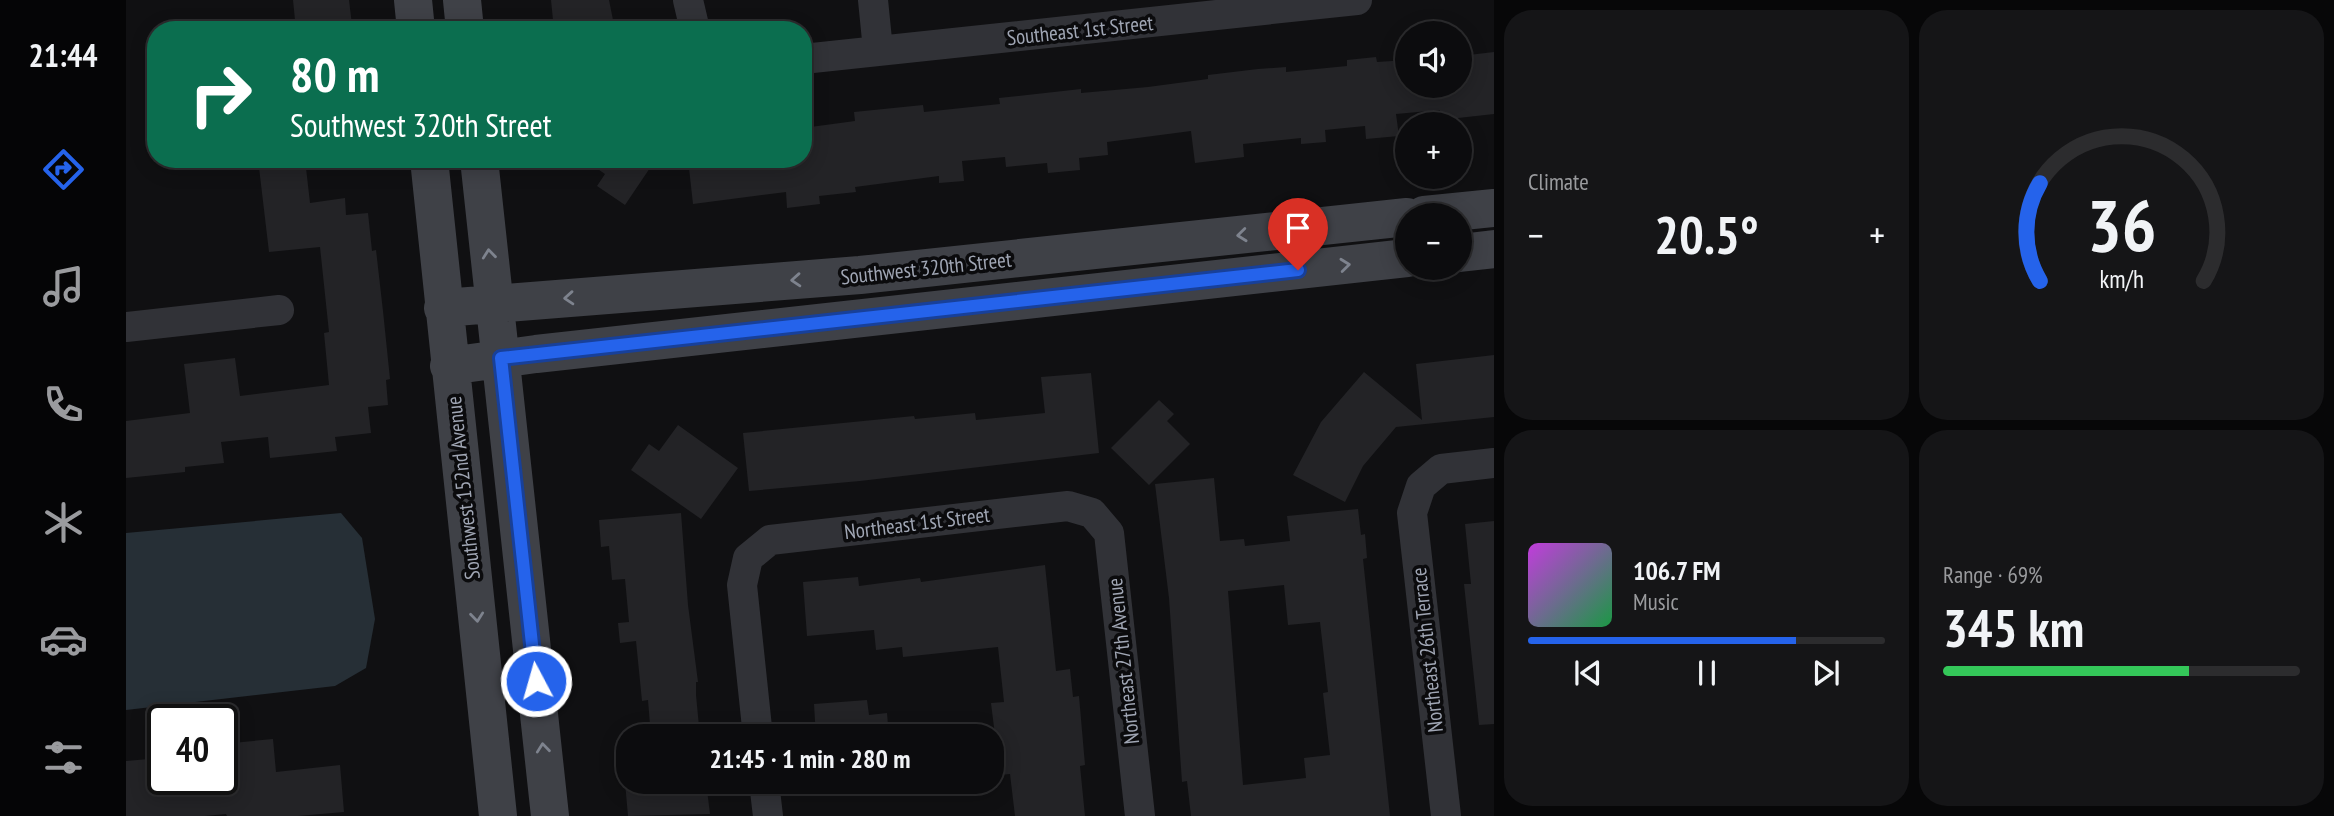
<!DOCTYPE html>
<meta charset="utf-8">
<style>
:root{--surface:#0c0c0e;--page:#151517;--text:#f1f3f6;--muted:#9a9b9e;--line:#2c2c2e;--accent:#2563eb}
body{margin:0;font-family:"PT Sans Narrow",sans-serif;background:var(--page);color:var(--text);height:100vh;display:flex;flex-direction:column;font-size:26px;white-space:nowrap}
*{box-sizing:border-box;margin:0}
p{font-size:23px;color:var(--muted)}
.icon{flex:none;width:38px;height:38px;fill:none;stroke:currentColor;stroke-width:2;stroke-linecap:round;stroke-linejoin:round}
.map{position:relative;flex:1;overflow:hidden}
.panel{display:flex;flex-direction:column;gap:10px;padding:10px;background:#070708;width:840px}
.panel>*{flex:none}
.guide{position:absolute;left:21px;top:21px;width:665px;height:147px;border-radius:28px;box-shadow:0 4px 18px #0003,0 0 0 2px var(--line);background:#0b6e4f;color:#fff;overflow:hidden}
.buttons{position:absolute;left:1269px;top:21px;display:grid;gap:14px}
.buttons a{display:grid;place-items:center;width:77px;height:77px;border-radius:50%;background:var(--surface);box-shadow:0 4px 18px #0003,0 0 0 2px var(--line);font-size:35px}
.speed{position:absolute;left:21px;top:704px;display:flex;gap:14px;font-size:35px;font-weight:700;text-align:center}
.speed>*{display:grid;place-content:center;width:91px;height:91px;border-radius:50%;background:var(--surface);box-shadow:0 4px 18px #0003,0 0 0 2px var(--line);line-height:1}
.speed .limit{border:4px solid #111;border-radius:10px;background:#fff;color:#111}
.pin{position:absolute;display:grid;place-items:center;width:60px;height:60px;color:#fff;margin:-72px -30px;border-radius:50% 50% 50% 0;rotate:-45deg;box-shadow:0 0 7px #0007}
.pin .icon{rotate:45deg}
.me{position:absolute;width:77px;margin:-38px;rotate:354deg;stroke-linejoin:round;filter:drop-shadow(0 0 5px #0008)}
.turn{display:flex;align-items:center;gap:24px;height:147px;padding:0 28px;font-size:32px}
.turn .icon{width:91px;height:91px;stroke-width:2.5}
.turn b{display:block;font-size:49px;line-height:60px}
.big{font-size:52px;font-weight:800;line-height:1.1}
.panel .widget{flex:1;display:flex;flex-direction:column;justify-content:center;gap:10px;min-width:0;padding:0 24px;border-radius:28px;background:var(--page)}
.panel .dial{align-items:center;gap:0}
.dial svg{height:182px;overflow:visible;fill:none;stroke:var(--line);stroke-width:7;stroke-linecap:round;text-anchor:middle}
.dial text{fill:var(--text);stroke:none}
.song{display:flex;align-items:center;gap:21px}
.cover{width:84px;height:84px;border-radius:10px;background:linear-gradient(135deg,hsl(290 70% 55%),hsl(140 70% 35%))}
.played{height:7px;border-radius:4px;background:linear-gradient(90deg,var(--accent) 75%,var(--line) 75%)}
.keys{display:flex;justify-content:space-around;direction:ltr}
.heat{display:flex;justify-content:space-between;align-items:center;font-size:38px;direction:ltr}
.charge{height:10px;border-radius:5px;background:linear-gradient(90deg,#34c759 69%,var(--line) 0)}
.panel .tiles{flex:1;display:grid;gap:10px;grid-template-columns:repeat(2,1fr)}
.trip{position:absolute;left:490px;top:724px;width:388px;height:70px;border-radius:28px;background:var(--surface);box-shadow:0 4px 18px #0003,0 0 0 2px var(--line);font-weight:800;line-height:70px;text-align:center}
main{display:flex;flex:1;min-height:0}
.menu{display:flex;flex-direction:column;width:126px;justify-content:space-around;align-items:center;background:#050506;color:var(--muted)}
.menu .icon{width:49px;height:49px}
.menu .active{color:var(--accent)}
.menu b{font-size:32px;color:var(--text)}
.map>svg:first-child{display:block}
.water{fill:#262f36}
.building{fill:#232326;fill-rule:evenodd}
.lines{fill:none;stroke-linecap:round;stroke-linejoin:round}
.street{stroke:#313237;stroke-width:30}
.secondary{stroke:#3f4147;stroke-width:38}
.oneway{stroke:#7e838e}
.route-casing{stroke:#184099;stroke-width:18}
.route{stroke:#2563eb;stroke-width:12}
.labels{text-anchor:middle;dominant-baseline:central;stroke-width:7;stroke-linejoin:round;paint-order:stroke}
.street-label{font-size:21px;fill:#a0a6b4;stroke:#0b0b0d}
</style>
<main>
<nav class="menu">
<b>21:44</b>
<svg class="icon active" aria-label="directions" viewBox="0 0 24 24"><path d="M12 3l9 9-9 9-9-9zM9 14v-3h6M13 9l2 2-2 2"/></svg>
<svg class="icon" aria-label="music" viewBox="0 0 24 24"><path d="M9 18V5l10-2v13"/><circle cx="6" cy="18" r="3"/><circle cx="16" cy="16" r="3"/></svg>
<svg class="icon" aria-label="phone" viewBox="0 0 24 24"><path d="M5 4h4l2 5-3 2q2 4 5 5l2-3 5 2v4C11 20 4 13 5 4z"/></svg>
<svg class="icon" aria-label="climate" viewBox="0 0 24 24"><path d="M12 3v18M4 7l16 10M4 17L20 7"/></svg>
<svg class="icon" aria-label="car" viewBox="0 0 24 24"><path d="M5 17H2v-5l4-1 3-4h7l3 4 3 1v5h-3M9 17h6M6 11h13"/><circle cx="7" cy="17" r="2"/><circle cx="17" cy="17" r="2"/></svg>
<svg class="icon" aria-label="filters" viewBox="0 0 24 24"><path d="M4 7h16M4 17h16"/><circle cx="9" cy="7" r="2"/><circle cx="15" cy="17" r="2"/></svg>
</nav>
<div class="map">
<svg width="1368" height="816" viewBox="0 0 1368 816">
<rect width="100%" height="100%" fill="#101012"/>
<path class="water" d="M215 513 236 538 249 619 240 668 209 686 0 710V533Z"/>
<path class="building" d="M167 0H223L226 25 219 26V30H170Z
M425 0H483L489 30H428Z
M1368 52V114L1314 120V110L1270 114 1273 136 1240 139 1239 126 1199 130 1200 142 1175 144V138L1117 144 1118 157 1069 163 1065 131 981 142 982 155 953 158 954 170 922 173 921 163 880 167 879 157 836 161 838 181 813 183V176L729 187 730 192 693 196 694 204 661 208 660 192 567 204 562 159H677V128L729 121 728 112 797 105 798 112 874 104 873 98 955 89V93L1022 87 1082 79V75L1132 69 1160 67V72L1221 66V60L1250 57 1251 62 1281 60V86H1334V56Z
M132 159H179L184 203 219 198 220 215 242 213 246 251 250 250 257 311 264 379 260 380 262 405 242 407 245 433 209 437 211 451 144 458 142 437 95 442 98 463 59 467V472L0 478V421L64 413 58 364 109 358 114 396 203 385 198 333 203 332 194 247 143 252Z
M457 159H530L499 205 471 186 479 174Z
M1368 355V417L1270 427 1237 466 1219 502 1167 475 1195 422 1238 372 1296 420 1290 364Z
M965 373 973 453 734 481 623 491 617 433 788 416 789 419 849 413 850 420 919 413 915 377Z
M1033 400 1048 414 1041 421 1064 444 1023 485 985 448Z
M552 425 612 468 575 519 505 470 523 444 533 451Z
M1088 478 1094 541 1118 539 1119 546 1164 541 1161 516 1232 509 1235 535 1239 534 1241 558 1237 559 1264 816H1065L1061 781 1056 782 1043 598 1029 484ZM1158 585 1162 625 1194 622 1202 692 1197 693 1204 755 1178 758 1180 778 1117 785 1102 591Z
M555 513 562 605 572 682H570V695L574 737H525L522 700 516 701 510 641 494 643 492 623 503 622 499 579 486 580 483 546 475 547 473 520Z
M1368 521V724L1353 725 1338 584H1345L1339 524Z
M919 565 930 671 944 669 947 697 953 696 959 765 954 766 959 816H889L884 774 874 775 865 703 878 702 872 647 777 657 776 647 750 650 748 630 681 636 677 582 732 577 733 586 794 578 795 582Z
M741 700 743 715 761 713 763 737H690L688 704Z
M147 739 150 772 214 765 218 812 172 816H101L100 814 79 816H0V761L23 759 25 783 96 779V744Z
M499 782H580L584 814 502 816Z"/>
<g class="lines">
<path class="street" d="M562 0 569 30
M747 0 752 50
M677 59 1231 0
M0 327 153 310
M632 737 616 585 622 558 644 540 942 506 966 513 983 533 1014 816
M638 782 642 816
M1320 816 1286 513 1295 486 1315 469 1368 463"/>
<path class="secondary" d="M287 0 290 30
M336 0 339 30
M303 159 372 816
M353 159 424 816
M1298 215 1368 208
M1334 253 1368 249
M317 308 734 275 1281 217
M323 366 410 354 1281 258"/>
</g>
<defs><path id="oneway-chevron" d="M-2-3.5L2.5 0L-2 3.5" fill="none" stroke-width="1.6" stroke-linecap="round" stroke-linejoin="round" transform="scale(1.75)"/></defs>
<g class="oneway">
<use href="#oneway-chevron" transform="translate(1116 235) rotate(174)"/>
<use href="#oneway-chevron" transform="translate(363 254) rotate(-96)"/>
<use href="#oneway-chevron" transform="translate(1219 265) rotate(-6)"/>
<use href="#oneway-chevron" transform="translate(670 280) rotate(176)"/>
<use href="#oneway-chevron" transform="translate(443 298) rotate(176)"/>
<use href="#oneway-chevron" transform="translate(351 617) rotate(84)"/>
<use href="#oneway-chevron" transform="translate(417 748) rotate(-96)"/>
</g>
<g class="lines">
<defs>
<path id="route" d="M410 681 375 358 1172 270"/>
</defs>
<use href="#route" class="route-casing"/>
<use href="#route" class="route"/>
</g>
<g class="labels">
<g class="street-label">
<text transform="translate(954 30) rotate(-6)">Southeast 1st Street</text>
<text transform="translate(800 268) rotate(-6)">Southwest 320th Street</text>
<text transform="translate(337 488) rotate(-96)">Southwest 152nd Avenue</text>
<text transform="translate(791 523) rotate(-7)">Northeast 1st Street</text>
<text transform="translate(1301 650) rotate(-96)">Northeast 26th Terrace</text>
<text transform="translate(997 661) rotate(-96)">Northeast 27th Avenue</text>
</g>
</g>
</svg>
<div class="buttons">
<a><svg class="icon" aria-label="sound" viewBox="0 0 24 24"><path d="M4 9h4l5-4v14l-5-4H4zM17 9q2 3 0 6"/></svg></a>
<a>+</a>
<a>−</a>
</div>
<div class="speed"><div class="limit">40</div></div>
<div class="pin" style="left:1172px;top:270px;background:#d93025"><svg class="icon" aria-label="arrive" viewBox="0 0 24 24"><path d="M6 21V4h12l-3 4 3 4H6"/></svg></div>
<svg class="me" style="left:410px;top:681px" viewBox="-20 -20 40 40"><circle r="17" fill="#2563eb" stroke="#fff" stroke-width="3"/><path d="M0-11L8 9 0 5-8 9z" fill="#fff"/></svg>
<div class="trip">21:45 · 1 min · 280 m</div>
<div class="guide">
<div class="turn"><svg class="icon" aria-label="right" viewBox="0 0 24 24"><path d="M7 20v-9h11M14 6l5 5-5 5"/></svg><div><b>80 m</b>Southwest 320th Street</div></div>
</div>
</div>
<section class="panel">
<div class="tiles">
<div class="widget"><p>Climate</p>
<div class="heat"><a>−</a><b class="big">20.5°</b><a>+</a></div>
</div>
<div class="widget dial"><svg viewBox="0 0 100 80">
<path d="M14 69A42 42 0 1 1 86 69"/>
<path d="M14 69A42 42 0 0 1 14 26" stroke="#2563eb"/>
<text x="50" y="56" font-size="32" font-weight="700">36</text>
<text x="50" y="72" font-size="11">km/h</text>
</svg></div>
<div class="widget">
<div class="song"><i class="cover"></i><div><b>106.7 FM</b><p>Music</p></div></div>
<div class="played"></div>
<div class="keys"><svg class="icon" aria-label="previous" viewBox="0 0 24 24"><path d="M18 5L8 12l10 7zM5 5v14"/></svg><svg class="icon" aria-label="pause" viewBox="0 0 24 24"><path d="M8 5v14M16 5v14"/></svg><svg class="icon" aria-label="next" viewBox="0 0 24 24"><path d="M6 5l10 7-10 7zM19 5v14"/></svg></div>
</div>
<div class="widget"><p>Range · 69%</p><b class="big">345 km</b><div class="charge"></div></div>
</div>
</section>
</main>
